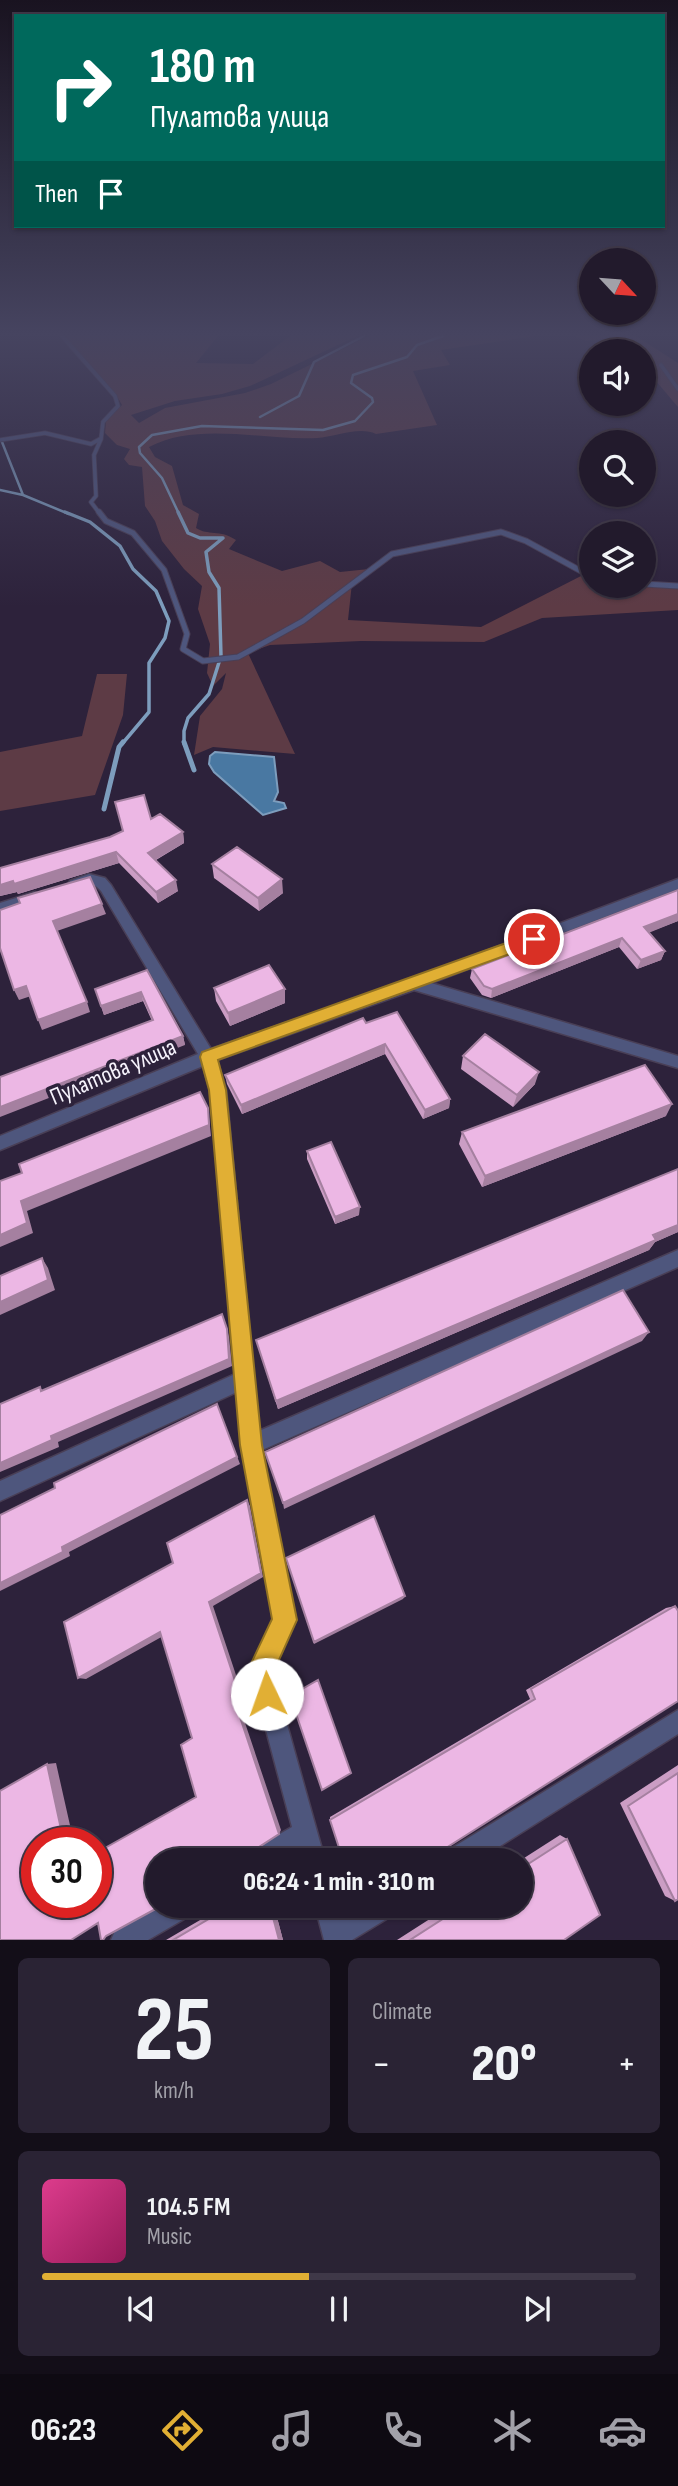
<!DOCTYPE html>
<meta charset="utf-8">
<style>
:root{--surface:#221a2c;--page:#2a2334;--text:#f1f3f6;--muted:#a2a1a9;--line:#3f3848;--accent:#e1af34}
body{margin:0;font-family:"Sofia Sans Condensed",sans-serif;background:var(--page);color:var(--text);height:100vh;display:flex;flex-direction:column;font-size:26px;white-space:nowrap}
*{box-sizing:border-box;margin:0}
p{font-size:23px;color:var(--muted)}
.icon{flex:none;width:38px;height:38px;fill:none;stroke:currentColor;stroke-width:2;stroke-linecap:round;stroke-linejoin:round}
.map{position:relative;height:1940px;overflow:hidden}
.sheet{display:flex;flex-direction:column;gap:18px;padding:18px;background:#130e18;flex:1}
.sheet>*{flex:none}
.banner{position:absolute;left:14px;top:14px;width:651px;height:214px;border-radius:0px;box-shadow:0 2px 5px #0004,0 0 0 2px var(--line);background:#00695c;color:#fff;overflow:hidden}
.needle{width:46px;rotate:116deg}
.fabs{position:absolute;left:579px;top:248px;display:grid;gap:14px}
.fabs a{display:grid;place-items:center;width:77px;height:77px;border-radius:50%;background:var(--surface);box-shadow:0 2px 5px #0004,0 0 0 2px var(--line);font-size:35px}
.speed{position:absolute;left:21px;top:1827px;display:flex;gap:14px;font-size:35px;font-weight:700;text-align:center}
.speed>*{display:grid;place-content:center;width:91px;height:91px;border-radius:50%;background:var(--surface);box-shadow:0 2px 5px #0004,0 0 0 2px var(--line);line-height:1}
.speed .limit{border:10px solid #d22;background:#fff;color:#111}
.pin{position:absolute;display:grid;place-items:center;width:60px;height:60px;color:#fff;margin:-30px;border:4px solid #fff;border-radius:50%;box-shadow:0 2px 7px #0007}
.me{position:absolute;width:77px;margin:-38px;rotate:357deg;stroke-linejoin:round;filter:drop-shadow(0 0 5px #0008)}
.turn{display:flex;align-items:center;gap:24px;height:147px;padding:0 21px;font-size:32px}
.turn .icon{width:91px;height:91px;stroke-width:2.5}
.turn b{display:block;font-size:49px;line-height:60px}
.then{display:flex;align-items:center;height:66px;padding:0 21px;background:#0003;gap:14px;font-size:26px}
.big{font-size:52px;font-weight:800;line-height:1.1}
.sheet .widget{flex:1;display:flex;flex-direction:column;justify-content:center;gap:10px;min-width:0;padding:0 24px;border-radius:10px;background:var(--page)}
.sheet .dial{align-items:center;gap:0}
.dial b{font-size:91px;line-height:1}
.song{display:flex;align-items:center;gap:21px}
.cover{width:84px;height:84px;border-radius:10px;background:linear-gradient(135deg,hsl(330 70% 55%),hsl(330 70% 35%))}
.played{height:7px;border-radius:4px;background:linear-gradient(90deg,var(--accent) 45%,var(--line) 45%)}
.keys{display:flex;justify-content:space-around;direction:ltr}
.heat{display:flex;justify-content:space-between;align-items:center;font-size:38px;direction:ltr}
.sheet .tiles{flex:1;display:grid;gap:18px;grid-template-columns:1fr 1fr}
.widget:last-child{grid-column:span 2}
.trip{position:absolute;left:145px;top:1848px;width:388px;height:70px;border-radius:35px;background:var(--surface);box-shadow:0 2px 5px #0004,0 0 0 2px var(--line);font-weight:800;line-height:70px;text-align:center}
.dock{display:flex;height:112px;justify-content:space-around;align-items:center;background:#0e0a12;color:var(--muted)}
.dock .icon{width:49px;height:49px}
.dock .on{color:var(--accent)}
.dock b{font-size:32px;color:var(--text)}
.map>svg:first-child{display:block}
.green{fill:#5d3b45}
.water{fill:#4978a2;stroke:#7d9dbd;stroke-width:2}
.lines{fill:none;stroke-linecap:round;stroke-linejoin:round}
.stream-far2{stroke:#7d9dbd;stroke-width:2.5}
.stream-far1{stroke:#7d9dbd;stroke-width:3.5}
.stream{stroke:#7d9dbd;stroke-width:5}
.lane-far1-casing{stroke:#493f56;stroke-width:5}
.lane-casing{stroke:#493f56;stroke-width:7}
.street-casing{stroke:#493f56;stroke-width:3}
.lane-far1{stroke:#4e567d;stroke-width:3.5}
.lane{stroke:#4e567d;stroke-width:5}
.street{fill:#4e567d;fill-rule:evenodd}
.wall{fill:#cb9dc4}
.shaded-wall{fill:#a580a0}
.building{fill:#ecb7e4;stroke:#a580a0;stroke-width:2}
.route{fill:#e1af34;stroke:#927222;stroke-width:2}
.labels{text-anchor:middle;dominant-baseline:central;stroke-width:7;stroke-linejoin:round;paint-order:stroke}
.street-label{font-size:24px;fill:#f6f3fc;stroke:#2d223b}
</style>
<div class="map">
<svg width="678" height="1940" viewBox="0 0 678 1940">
<rect width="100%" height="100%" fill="#2d223b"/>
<path class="green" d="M63 336H218L196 363 253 364 290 336H357L250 386 222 394 175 401 131 415 139 423 165 408 245 393 271 384 369 336H535L441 350 450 365 413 371 437 425 376 434C359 426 335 437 317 438 264 441 198 421 149 447L155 457 172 466 183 505 199 514 196 528C208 536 220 529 236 540L229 549 282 571 320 561 340 572 369 569 352 583 348 620 481 627 581 576 591 578 592 586 644 585 678 589V610L542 618 484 642 361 641 270 645 248 653 295 754 213 747 194 755 200 716 222 689 226 673 213 686 207 673 210 644 198 609 202 586 184 569 162 541 155 521 145 506 142 467 129 465 124 459 130 449 117 445 105 433 106 421 122 405 115 393Z
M575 336H636L678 363V407L644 367V352H630L617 337 586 341Z
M97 674H127L123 715 95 795 0 811V752L82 736Z"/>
<path class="water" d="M215 752 274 757 278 792 274 801 284 803 286 808 263 815 214 772 209 764 210 756Z"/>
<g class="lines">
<path class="stream-far2" d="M260 417 299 396 314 362 364 336
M2 442 23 495
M0 490 23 495 69 514
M179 514 162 478 140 453 139 447 152 435 202 426 323 430 355 421 373 402 372 398 351 383 353 375 407 357 417 345 443 336"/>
<path class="stream-far1" d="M65 512 90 522 120 546 133 569 156 591 169 621 165 638 149 663V712L122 744
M178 512 188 533 200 538H223L206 552 209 572 219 588 221 656 209 694 188 718 184 731V744"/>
<path class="stream" d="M184 742 194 770
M104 809 119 747 123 742"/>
<defs>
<path id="lane-far1" d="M62 336 115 396 118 406 103 422 101 439 94 455 96 496 91 502 100 514
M661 365 678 389
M0 440 45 433 91 444 100 439"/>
<path id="lane" d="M99 512 106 521 133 533 164 570 187 634 183 649 203 661 238 657 303 621 392 554 501 532 526 541 592 577
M644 584 678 586"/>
<path id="street" d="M89 874 105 878 111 885 211 1049 409 980 678 879V889L431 983 678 1056V1068L414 990 217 1060 226 1090 259 1431 678 1250V1267L262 1450 296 1620 272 1671 325 1860H301L298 1850 282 1860H247L250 1851 292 1827 250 1670 274 1619 241 1445 237 1392 0 1501V1481L235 1374 210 1090 203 1066 0 1150V1136L198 1054 101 891C88 876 85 891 70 887L68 884 70 881Z
M35 892 42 897 40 900 0 913V903Z
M678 1710V1734L478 1860H444L447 1851Z
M159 1906H194L191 1915 148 1940H111L115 1931Z
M315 1906H339L342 1917 361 1906H396L393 1915 352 1940H324Z"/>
</defs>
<use href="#lane-far1" class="lane-far1-casing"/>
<use href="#lane" class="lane-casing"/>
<use href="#street" class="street-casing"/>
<use href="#lane-far1" class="lane-far1"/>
<use href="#lane" class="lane"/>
<use href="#street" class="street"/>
</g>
<path class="wall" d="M151 819 183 832 184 843 156 860 178 891 158 903 119 863 18 894 17 892 0 896V868L110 837Z
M212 864 283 893 259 911 214 878Z
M678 890V921L649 932 665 951 661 960 637 969 619 947 491 998 482 995 470 978 472 969Z
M147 970 183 1036 185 1045 152 1021 143 1001 104 1015 95 989Z
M214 988 285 1003 230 1026 216 1001Z
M366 1023 450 1099 449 1108 423 1119 385 1054 242 1114 227 1084 225 1075Z
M463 1056 535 1084 513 1107 461 1069Z
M666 1116 482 1187 459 1144 462 1132Z
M307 1151 359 1215 335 1224 307 1159Z
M678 1169V1232L655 1242 649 1250 278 1409 256 1340Z
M675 1606 678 1701 330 1820V1817L530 1699 526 1690 666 1608Z
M678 1765V1899L675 1901 665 1896 620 1803Z
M560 1835 567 1839 564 1940H397L450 1906H522L521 1860Z
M224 1906H274L283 1940H166Z"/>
<path class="shaded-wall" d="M183 832 184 843 150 863 148 853Z
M116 852 119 863 18 894 17 892 0 896V885Z
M282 879 283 893 259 911 258 898Z
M176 880 178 891 158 903 156 892Z
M102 904 106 914 57 931 53 921Z
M678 914V921L641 936 644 927Z
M622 938 619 947 491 998 492 989Z
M665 951 661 960 637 969 641 960Z
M26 986 31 996 19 1000 14 990Z
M285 989V1003L230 1026 228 1013Z
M141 992 143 1001 104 1015 101 1006Z
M87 1002 90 1012 42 1030 38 1020Z
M183 1036 185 1045 0 1117V1107Z
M385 1044V1054L242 1114 241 1105Z
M539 1072 535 1084 513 1107 517 1095Z
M450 1099 449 1108 423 1119 425 1110Z
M672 1104 666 1116 482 1187 485 1176Z
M208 1108 211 1136 27 1211 33 1233 0 1247V1235L21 1201Z
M360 1207 359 1215 335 1224V1217Z
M678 1225V1232L655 1242 649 1250 278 1409 276 1401Z
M42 1258 48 1268 55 1290 0 1315V1302Z
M227 1329 229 1337 232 1366 58 1442 59 1447 0 1472V1463L51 1436Z
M649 1332 642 1341 284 1509 283 1503Z
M217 1404 240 1464 69 1552 70 1556 0 1591V1583L62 1547Z
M247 1500 250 1506 263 1577 213 1606 244 1699 238 1702 281 1830 279 1834 235 1702 209 1602Z
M405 1596 403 1599 314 1644V1642Z
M160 1632 165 1635 86 1679 78 1678Z
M56 1763 74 1843H64L47 1764Z
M270 1906H274L283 1940H279Z"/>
<path class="building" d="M144 795 151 819 160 814 183 832 148 853 176 880 156 892 116 852 14 884 13 881 0 885V868L110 837 123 831 115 802Z
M237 847 282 879 258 898 212 864Z
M90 877 102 904 53 921 87 1002 38 1020 26 986 14 990 0 948V910L20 903 18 898Z
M678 890V914L644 927 665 951 641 960 622 938 492 989 484 986 472 969Z
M269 965 285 989 228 1013 214 988Z
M147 970 183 1036 0 1107V1077L153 1020 141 992 101 1006 95 989Z
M397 1012 450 1099 425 1110 385 1044 241 1105 225 1075 363 1018 366 1023Z
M485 1034 539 1072 517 1095 463 1056Z
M645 1065 672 1104 485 1176 462 1132Z
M200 1092 208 1108 209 1125 21 1201 27 1223 0 1235V1181L22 1173 19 1164Z
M331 1142 360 1207 335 1217 307 1151Z
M678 1169V1225L653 1235 656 1240 276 1401 256 1340Z
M42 1258 48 1280 0 1302V1276Z
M623 1290 649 1332 283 1503 265 1452Z
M222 1314 227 1329 229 1359 51 1436 52 1440 0 1463V1404L40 1387 41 1391Z
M217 1404 237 1457 62 1547 63 1552 0 1583V1515L55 1488 54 1483Z
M247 1500 261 1573 209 1602 241 1699 235 1702 279 1834 239 1860H158V1906H161L106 1936 103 1940H101L98 1923 71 1940H0V1791L47 1764 64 1843H37V1902H96V1853L196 1797 181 1745 192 1738 160 1632 78 1678 64 1622 173 1563 167 1543Z
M374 1516 405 1596 314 1642 286 1558Z
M675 1606 678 1611V1701L427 1860H343L330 1820 535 1699 531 1689Z
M318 1680 351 1773 322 1790 290 1696Z
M678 1773V1899L675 1901 628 1806Z
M567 1839 600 1915 564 1940H410L463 1906H522V1868Z
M231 1906H270L279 1940H173Z"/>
<linearGradient id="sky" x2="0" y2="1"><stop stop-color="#191320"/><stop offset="0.55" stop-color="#464460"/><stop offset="1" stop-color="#464460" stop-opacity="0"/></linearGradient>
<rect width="678" height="607" fill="url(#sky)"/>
<path class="route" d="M534 933 542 939 540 943 218 1060 226 1090 262 1445 297 1620 274 1671 280 1694 276 1703 267 1706 258 1703 248 1670 272 1619 240 1445 209 1090 200 1057 202 1052Z"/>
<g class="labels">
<g class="street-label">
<text transform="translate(113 1072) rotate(-23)">Пулатова улица</text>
</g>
</g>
</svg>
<div class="fabs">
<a><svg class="needle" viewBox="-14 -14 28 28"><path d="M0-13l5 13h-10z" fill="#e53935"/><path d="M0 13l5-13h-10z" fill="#a2a1a9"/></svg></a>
<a><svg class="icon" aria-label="sound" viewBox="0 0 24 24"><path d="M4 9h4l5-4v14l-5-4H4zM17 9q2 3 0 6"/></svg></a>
<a><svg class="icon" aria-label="search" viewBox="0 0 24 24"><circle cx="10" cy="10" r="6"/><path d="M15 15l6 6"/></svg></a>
<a><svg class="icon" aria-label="layers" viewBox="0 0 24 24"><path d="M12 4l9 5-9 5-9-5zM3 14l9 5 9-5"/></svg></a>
</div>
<div class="speed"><div class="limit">30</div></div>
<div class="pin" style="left:534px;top:939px;background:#d93025"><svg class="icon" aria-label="arrive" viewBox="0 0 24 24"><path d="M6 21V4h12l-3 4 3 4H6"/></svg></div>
<svg class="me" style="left:267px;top:1694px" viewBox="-20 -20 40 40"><circle r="19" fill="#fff"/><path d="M0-13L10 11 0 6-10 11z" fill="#e1af34"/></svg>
<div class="trip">06:24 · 1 min · 310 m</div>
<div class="banner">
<div class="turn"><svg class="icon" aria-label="right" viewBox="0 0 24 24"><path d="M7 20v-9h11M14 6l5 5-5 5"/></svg><div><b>180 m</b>Пулатова улица</div></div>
<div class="then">Then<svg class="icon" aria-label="arrive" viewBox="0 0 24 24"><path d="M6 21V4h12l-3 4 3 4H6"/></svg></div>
</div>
</div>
<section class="sheet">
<div class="tiles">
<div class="widget dial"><b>25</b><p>km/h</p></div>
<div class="widget"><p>Climate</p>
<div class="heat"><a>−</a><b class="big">20°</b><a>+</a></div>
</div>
<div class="widget">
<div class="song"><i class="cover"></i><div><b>104.5 FM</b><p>Music</p></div></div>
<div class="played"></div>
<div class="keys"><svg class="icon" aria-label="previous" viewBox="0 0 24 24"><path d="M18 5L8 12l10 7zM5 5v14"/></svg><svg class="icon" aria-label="pause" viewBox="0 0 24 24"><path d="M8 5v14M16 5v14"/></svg><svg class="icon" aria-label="next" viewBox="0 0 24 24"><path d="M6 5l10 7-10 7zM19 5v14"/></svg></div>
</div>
</div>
</section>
<nav class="dock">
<b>06:23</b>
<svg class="icon on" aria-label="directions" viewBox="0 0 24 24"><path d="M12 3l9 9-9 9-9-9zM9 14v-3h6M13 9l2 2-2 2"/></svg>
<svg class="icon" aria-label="music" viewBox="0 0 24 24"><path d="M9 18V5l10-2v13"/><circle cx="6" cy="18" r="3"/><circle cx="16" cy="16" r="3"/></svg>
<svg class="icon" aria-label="phone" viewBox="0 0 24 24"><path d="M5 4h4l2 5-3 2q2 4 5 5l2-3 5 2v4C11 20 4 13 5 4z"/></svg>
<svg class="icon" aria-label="climate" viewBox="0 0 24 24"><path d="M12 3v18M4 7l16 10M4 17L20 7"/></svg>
<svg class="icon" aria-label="car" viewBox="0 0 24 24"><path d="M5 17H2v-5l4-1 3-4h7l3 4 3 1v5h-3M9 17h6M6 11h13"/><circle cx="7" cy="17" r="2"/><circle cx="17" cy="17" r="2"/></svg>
</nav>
